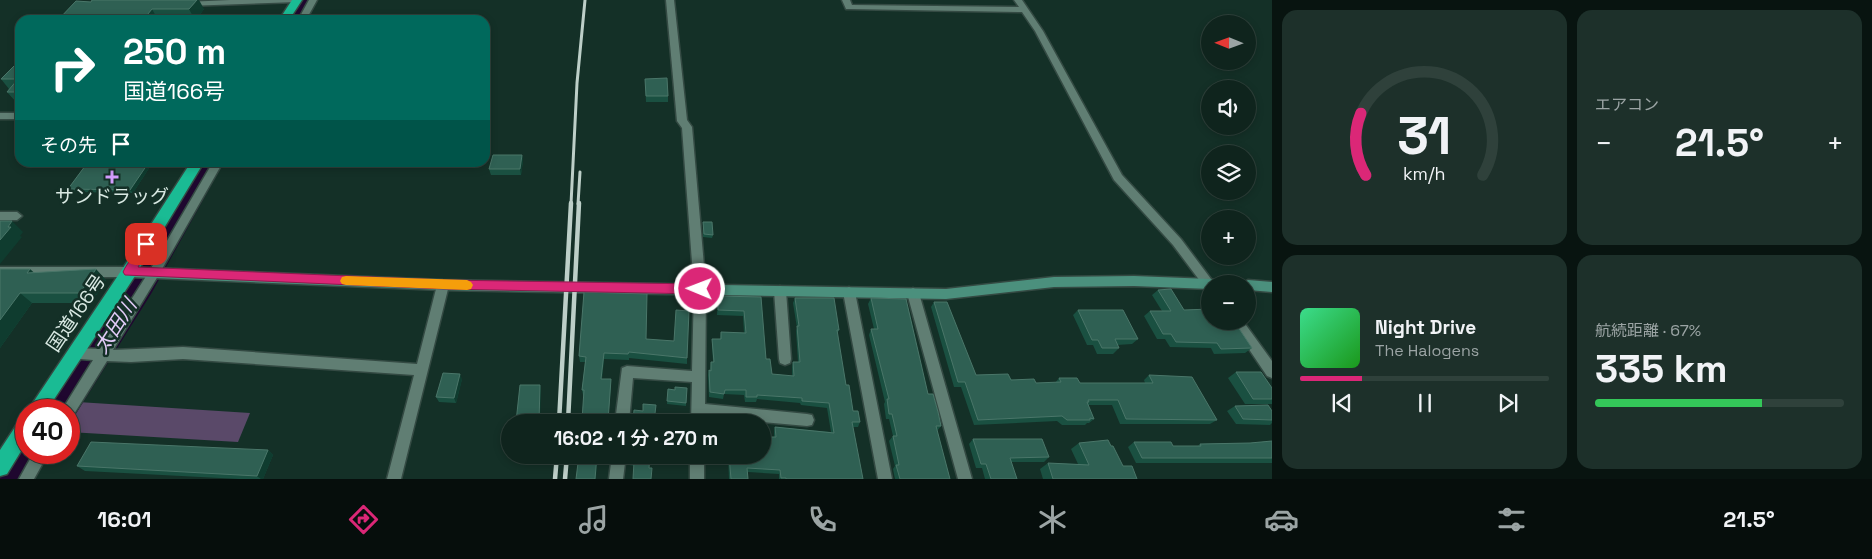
<!DOCTYPE html>
<html lang="ja">
<meta charset="utf-8">
<style>
:root{--surface:#0f241d;--page:#1d302a;--text:#f1f3f6;--muted:#9ba4a4;--line:#2f413b;--accent:#db2777}
body{margin:0;font-family:"Space Grotesk","Noto Sans JP",sans-serif;background:var(--page);color:var(--text);height:100vh;display:flex;flex-direction:column;font-size:19px;white-space:nowrap}
*{box-sizing:border-box;margin:0}
p{font-size:16px;color:var(--muted)}
.icon{flex:none;width:28px;height:28px;fill:none;stroke:currentColor;stroke-width:2;stroke-linecap:round;stroke-linejoin:round}
.map{position:relative;flex:1;overflow:hidden}
.panel{display:flex;flex-direction:column;gap:10px;padding:10px;background:#081410;width:600px}
.panel>*{flex:none}
.guide{position:absolute;left:15px;top:15px;width:475px;height:152px;border-radius:15px;box-shadow:0 2px 8px #0003,0 0 0 1px var(--line);background:#00695c;color:#fff;overflow:hidden}
.needle{width:32px;rotate:271deg}
.fabs{position:absolute;left:1201px;top:15px;display:grid;gap:10px}
.fabs a{display:grid;place-items:center;width:55px;height:55px;border-radius:50%;background:var(--surface);box-shadow:0 2px 8px #0003,0 0 0 1px var(--line);font-size:25px}
.speed{position:absolute;left:15px;top:399px;display:flex;gap:10px;font-size:25px;font-weight:700;text-align:center}
.speed>*{display:grid;place-content:center;width:65px;height:65px;border-radius:50%;background:var(--surface);box-shadow:0 2px 8px #0003,0 0 0 1px var(--line);line-height:1}
.speed .limit{border:8px solid #d22;background:#fff;color:#111}
.pin{position:absolute;display:grid;place-items:center;width:42px;height:42px;color:#fff;margin:-21px;border-radius:10px;box-shadow:0 2px 8px #0006}
.me{position:absolute;width:55px;margin:-28px;rotate:271deg;stroke-linejoin:round;filter:drop-shadow(0 0 4px #0008)}
.turn{display:flex;align-items:center;gap:18px;height:105px;padding:0 25px;font-size:22px}
.turn .icon{width:65px;height:65px;stroke-width:2.5}
.turn b{display:block;font-size:35px;line-height:42px}
.then{display:flex;align-items:center;height:48px;padding:0 25px;background:#0003;gap:10px;font-size:19px}
.big{font-size:38px;font-weight:600;line-height:1.1}
.panel .widget{flex:1;display:flex;flex-direction:column;justify-content:center;gap:8px;min-width:0;padding:0 18px;border-radius:15px;background:var(--page)}
.panel .dial{align-items:center;gap:0}
.dial svg{height:130px;overflow:visible;fill:none;stroke:var(--line);stroke-width:7;stroke-linecap:round;text-anchor:middle}
.dial text{fill:var(--text);stroke:none}
.song{display:flex;align-items:center;gap:15px}
.cover{width:60px;height:60px;border-radius:8px;background:linear-gradient(135deg,hsl(150 70% 55%),hsl(120 70% 35%))}
.played{height:5px;border-radius:2px;background:linear-gradient(90deg,var(--accent) 25%,var(--line) 25%)}
.keys{display:flex;justify-content:space-around;direction:ltr}
.heat{display:flex;justify-content:space-between;align-items:center;font-size:28px;direction:ltr}
.charge{height:8px;border-radius:4px;background:linear-gradient(90deg,#34c759 67%,var(--line) 0)}
.panel .tiles{flex:1;display:grid;gap:10px;grid-template-columns:repeat(2,1fr)}
.trip{position:absolute;left:501px;top:414px;width:270px;height:50px;border-radius:25px;background:var(--surface);box-shadow:0 2px 8px #0003,0 0 0 1px var(--line);font-weight:600;line-height:50px;text-align:center}
.menu{display:flex;height:80px;justify-content:space-around;align-items:center;background:#060e0c;color:var(--muted)}
.menu .icon{width:35px;height:35px}
.menu .on{color:var(--accent)}
.menu b{font-size:22px;color:var(--text)}
main{display:flex;flex:1;min-height:0}
.map>svg:first-child{display:block}
.green{fill:#5a4969}
.lines{fill:none;stroke-linecap:round;stroke-linejoin:round}
.river{fill:#1f072f;fill-rule:evenodd}
.street-casing{stroke:#344a43;stroke-width:3}
.secondary-casing{stroke:#344a43;stroke-width:3}
.highway-casing{stroke:#344a43;stroke-width:3}
.street{fill:#607e73;fill-rule:evenodd}
.secondary{fill:#4b907d;fill-rule:evenodd}
.highway{fill:#1abb94;fill-rule:evenodd}
.rail-far1{stroke:#bdcfc8;stroke-width:3}
.rail{stroke:#bdcfc8;stroke-width:4.5}
.wall{fill:#1a5041}
.shaded-wall{fill:#0f3c2f}
.building{fill:#2f6053;stroke:#4a7669}
.route{fill:#db2777;stroke:#8e194d}
.slow{fill:#f59e0b}
.poi-dot{fill:#d29dfd;stroke:#143027;stroke-width:2}
.labels{text-anchor:middle;dominant-baseline:central;stroke-width:5;stroke-linejoin:round;paint-order:stroke}
.poi-label{font-size:19px;fill:#d9e9e3;stroke:#143027}
.street-label{font-size:19px;fill:#d9e9e3;stroke:#143027}
.water-label{font-size:20px;font-style:italic;fill:#e2cbf7;stroke:#143027}
</style>
<main>
<div class="map">
<svg width="1272" height="479" viewBox="0 0 1272 479">
<rect width="100%" height="100%" fill="#143027"/>
<path class="green" d="M78 402 250 413 238 442 69 432V418Z"/>
<g class="lines">
<path class="river" d="M298 0H316L305 20H285Z
M200 162H224L151 294 72 420 69 422V410H45L50 400 131 278Z
M26 439V452H49L35 479H0C2 469 17 443 26 439Z"/>
<defs>
<path id="street" d="M230 0H301L297 2 186 6 182 4 186 2Z
M309 0H317L306 20H298Z
M666 0H674L687 120 692 127 706 289 705 404 807 414 812 415 814 420 812 425 807 426 705 417V422H691L692 382 633 378 629 422H615L622 368 627 366 692 371 694 289 682 128 677 121Z
M842 0H850L852 5 1019 7 1014 0H1022L1043 31 1122 175 1181 239 1214 283 1210 284V291L1206 289 1173 245 1114 180 1035 31 1022 12 849 9H846Z
M0 113H20V119H0Z
M213 162H223L158 276 113 350 183 347 417 364 437 285 439 282H447L449 285 401 479H387L414 375 183 359 131 362 107 361 74 414 69 416V410H62L93 360 69 358 68 354 69 350 74 348 100 349 150 270Z
M0 212H17L22 216 17 220H0Z
M0 267H129L133 269 135 272 133 275 129 277H0Z
M780 286 784 288 786 291 791 359 790 363 785 365 780 363 779 359 774 291 776 288Z
M849 287 853 289 855 292 892 479H878L843 292 845 289Z
M913 288 917 290 919 293 972 479H958L907 293 909 290Z
M1230 321H1243L1272 361V378L1267 376Z
M34 452H49L34 479H19Z
M612 455H626L623 479H609Z
M690 455H704V479H690Z"/>
<path id="secondary" d="M129 267 443 280 946 289 1054 277 1134 276 1210 279 1215 280 1216 284H1210V289L1134 286 1054 287 946 299 443 290 129 277 124 276 123 272 124 268Z
M1248 280 1272 282V292L1248 290V284H1242Z"/>
<path id="highway" d="M292 0H302L289 20H279Z
M191 162H204L135 276 47 410H28L123 268Z
M26 418V443L7 474 0 476V450L19 421Z"/>
</defs>
<use href="#street" class="street-casing"/>
<use href="#secondary" class="secondary-casing"/>
<use href="#highway" class="highway-casing"/>
<use href="#street" class="street"/>
<use href="#secondary" class="secondary"/>
<use href="#highway" class="highway"/>
<path class="rail-far1" d="M571 204 577 83 585 0
M578 204 580 172"/>
<path class="rail" d="M559 422 571 203
M568 422 579 203
M555 479 557 455
M565 479 567 455"/>
</g>
<path class="wall" d="M76 1 204 9 196 20H58Z
M20 60V103H17L7 92 9 89 1 79Z
M645 79 668 96V102H646Z
M522 155 523 161 521 175H491L489 169Z
M88 162H153L133 193 71 192 68 189Z
M703 222 713 235 712 238 703 237Z
M0 269 34 273 106 280 91 303H32L0 348Z
M1158 290 1184 310 1228 327 1252 348 1245 353 1214 354 1211 348 1170 347 1165 339H1157L1144 316 1150 311H1162L1152 295Z
M718 296 761 297 766 359 772 374 792 376V367L793 362H798L796 331 797 328 793 303 795 298 839 330 837 334 846 385 853 411 860 422 858 427H853L863 479H779V474L748 472V479H729L728 455H762L774 437V431L775 427 831 432 827 408 801 405 800 403 757 399 756 402H745L744 395 724 394 723 399 709 397 708 375 709 370H710L711 362H713L712 344V339H720L721 332 744 333 743 316 717 315Z
M871 298 928 394 941 426 937 431 950 479H895L893 469 895 466 889 441 893 436 889 419H886L884 404 885 402 869 335 871 329H874L868 304Z
M934 302 976 375 1036 383H1055L1059 378 1080 383H1145L1144 380 1149 375 1217 420 1210 424H1120L1112 405H1088L1094 419 1089 423H1087L1085 425H1062L1057 421 974 425 961 387H954L931 307Z
M1078 310 1138 339 1132 344 1117 345 1119 348 1113 354H1097L1093 345H1087L1073 315Z
M646 339 687 358V364L629 358V360L604 359 602 379 611 385 608 422H582L584 396 583 395 582 390 585 362H580L579 356Z
M1236 372 1272 388V404H1245L1228 378Z
M462 379 456 403 439 402 436 397Z
M687 388 686 406 667 404 668 389 675 390Z
M1235 406 1272 411V423L1270 425 1236 424 1227 411Z
M973 439 1049 457 1044 462H1011L1017 479H985L982 468H976L969 444Z
M1272 441V463H1136L1128 447 1134 442 1173 446H1198L1200 444 1250 443Z
M1079 443 1137 479H1043L1040 469 1048 463 1078 464 1071 449Z
M268 450 273 455 263 479H239L85 471 77 466Z
M630 455 649 468 629 465Z"/>
<path class="shaded-wall" d="M197 0H199L204 9 196 20H195L189 9Z
M152 9 158 20H143Z
M522 155 523 161 521 175 520 169Z
M149 162H153L133 193 130 190Z
M12 221 23 232 20 236 22 237 0 264V240Z
M30 269 41 279 27 273Z
M96 269 106 280 91 303 80 293Z
M20 293 32 303 0 348V320Z
M604 353V359L601 385V379Z
M460 374 462 379 456 403 454 398Z
M540 385 541 390 540 422H539Z
M268 450 273 455 263 479H261L257 476Z
M597 455H598L596 479H595Z"/>
<path class="building" d="M92 0H197L189 9H152L143 20H58L76 1 91 2Z
M20 60V92H7L18 79H1Z
M667 78 668 96H646L645 79Z
M493 155H522L520 169H489Z
M88 162H149L130 190 68 189Z
M0 221H12L8 227H11L0 240Z
M703 222H712L713 235 704 234Z
M0 269H30L27 273 96 269 80 293H20L0 320Z
M1171 289 1184 310 1210 309V321H1223L1228 327H1238L1252 348 1221 349 1217 343 1176 342 1171 334H1163L1150 311H1171L1158 290Z
M584 292 647 294 646 339 674 341 676 310 689 311 687 358 629 352 628 354 604 353 601 379H611L608 421H604V422H583V420H582L584 390H582L586 357 579 356Z
M718 296 761 297 766 359H770L772 374 794 376 793 362H800L797 326H799L795 298H834L839 330H837L846 385H849L853 411H858L860 422H852L863 479H786V478H781L780 470 747 468 748 479H731L729 455H762V437H776L775 427 834 433 829 403 802 401V398L757 395V397H746V390H725L724 394 710 392 709 370 711 371V362H714L712 339H721V332L746 333 744 311 718 310Z
M871 298 906 299 928 394H933L938 412 941 426H936L950 479H900L896 465H899L893 436H897L892 414H889L887 399H889L871 329H878Z
M934 302H947L976 375 1008 374 1011 380 1034 379 1036 383 1061 382 1059 378H1077L1080 383H1153L1149 375 1192 377 1217 420 1126 419 1118 400H1088L1089 402H1087L1094 419 1090 418V420H1067L1062 416 978 420 965 382H958Z
M1078 310H1123L1138 339H1115L1119 348H1102L1098 340H1092Z
M1236 372H1261L1272 388V399H1253Z
M443 373 460 374 454 398 436 397Z
M520 385H540L539 422H516Z
M675 387 687 388 686 403 667 401 668 389 675 390Z
M643 404 656 405 654 422H633L634 410 643 411Z
M1268 405 1272 411V420L1243 419 1235 406Z
M973 439H1042L1049 457 1010 458 1017 479H991L986 464H981Z
M1108 440 1111 446H1113L1123 466H1132L1137 479H1053L1048 463 1089 465 1079 443Z
M1272 441V458H1142L1134 442H1171L1173 446H1201L1200 444 1250 443Z
M91 442 268 450 257 476 77 466Z
M579 455H597L595 479H576Z
M630 455H650L649 468H652L651 479H633L634 461 629 460Z"/>
<path class="route" d="M146 240 152 244 138 267 444 280 700 284 704 286 706 289 704 293 700 294 444 289 125 275 123 272 125 268 142 241Z"/>
<path class="slow" d="M346 276 467 280 471 282 473 285 471 289 467 290 346 285 342 284 340 281 342 277Z"/>
<path class="poi-dot" d="M109.5 169.5h5v5h5v5h-5v5h-5v-5h-5v-5h5z"/>
<g class="labels">
<g class="poi-label">
<text x="112" y="196">サンドラッグ</text>
</g>
<g class="street-label">
<text transform="translate(76 313) rotate(-56)">国道166号</text>
</g>
<g class="water-label">
<text transform="translate(115 326) rotate(-57)">太田川</text>
</g>
</g>
</svg>
<div class="fabs">
<a><svg class="needle" viewBox="-14 -14 28 28"><path d="M0-13l5 13h-10z" fill="#e53935"/><path d="M0 13l5-13h-10z" fill="#9ba4a4"/></svg></a>
<a><svg class="icon" aria-label="sound" viewBox="0 0 24 24"><path d="M4 9h4l5-4v14l-5-4H4zM17 9q2 3 0 6"/></svg></a>
<a><svg class="icon" aria-label="layers" viewBox="0 0 24 24"><path d="M12 4l9 5-9 5-9-5zM3 14l9 5 9-5"/></svg></a>
<a>+</a>
<a>−</a>
</div>
<div class="speed"><div class="limit">40</div></div>
<div class="pin" style="left:146px;top:244px;background:#d93025"><svg class="icon" aria-label="arrive" viewBox="0 0 24 24"><path d="M6 21V4h12l-3 4 3 4H6"/></svg></div>
<svg class="me" style="left:700px;top:289px" viewBox="-20 -20 40 40"><circle r="17" fill="#db2777" stroke="#fff" stroke-width="3"/><path d="M0-11L8 9 0 5-8 9z" fill="#fff"/></svg>
<div class="trip">16:02 · 1 分 · 270 m</div>
<div class="guide">
<div class="turn"><svg class="icon" aria-label="right" viewBox="0 0 24 24"><path d="M7 20v-9h11M14 6l5 5-5 5"/></svg><div><b>250 m</b>国道166号</div></div>
<div class="then">その先<svg class="icon" aria-label="arrive" viewBox="0 0 24 24"><path d="M6 21V4h12l-3 4 3 4H6"/></svg></div>
</div>
</div>
<section class="panel">
<div class="tiles">
<div class="widget dial"><svg viewBox="0 0 100 80">
<path d="M14 69A42 42 0 1 1 86 69"/>
<path d="M14 69A42 42 0 0 1 11 31" stroke="#db2777"/>
<text x="50" y="56" font-size="32" font-weight="700">31</text>
<text x="50" y="72" font-size="11">km/h</text>
</svg></div>
<div class="widget"><p>エアコン</p>
<div class="heat"><a>−</a><b class="big">21.5°</b><a>+</a></div>
</div>
<div class="widget">
<div class="song"><i class="cover"></i><div><b>Night Drive</b><p>The Halogens</p></div></div>
<div class="played"></div>
<div class="keys"><svg class="icon" aria-label="previous" viewBox="0 0 24 24"><path d="M18 5L8 12l10 7zM5 5v14"/></svg><svg class="icon" aria-label="pause" viewBox="0 0 24 24"><path d="M8 5v14M16 5v14"/></svg><svg class="icon" aria-label="next" viewBox="0 0 24 24"><path d="M6 5l10 7-10 7zM19 5v14"/></svg></div>
</div>
<div class="widget"><p>航続距離 · 67%</p><b class="big">335 km</b><div class="charge"></div></div>
</div>
</section>
</main>
<nav class="menu">
<b>16:01</b>
<svg class="icon on" aria-label="directions" viewBox="0 0 24 24"><path d="M12 3l9 9-9 9-9-9zM9 14v-3h6M13 9l2 2-2 2"/></svg>
<svg class="icon" aria-label="music" viewBox="0 0 24 24"><path d="M9 18V5l10-2v13"/><circle cx="6" cy="18" r="3"/><circle cx="16" cy="16" r="3"/></svg>
<svg class="icon" aria-label="phone" viewBox="0 0 24 24"><path d="M5 4h4l2 5-3 2q2 4 5 5l2-3 5 2v4C11 20 4 13 5 4z"/></svg>
<svg class="icon" aria-label="climate" viewBox="0 0 24 24"><path d="M12 3v18M4 7l16 10M4 17L20 7"/></svg>
<svg class="icon" aria-label="car" viewBox="0 0 24 24"><path d="M5 17H2v-5l4-1 3-4h7l3 4 3 1v5h-3M9 17h6M6 11h13"/><circle cx="7" cy="17" r="2"/><circle cx="17" cy="17" r="2"/></svg>
<svg class="icon" aria-label="filters" viewBox="0 0 24 24"><path d="M4 7h16M4 17h16"/><circle cx="9" cy="7" r="2"/><circle cx="15" cy="17" r="2"/></svg>
<b>21.5°</b>
</nav>
